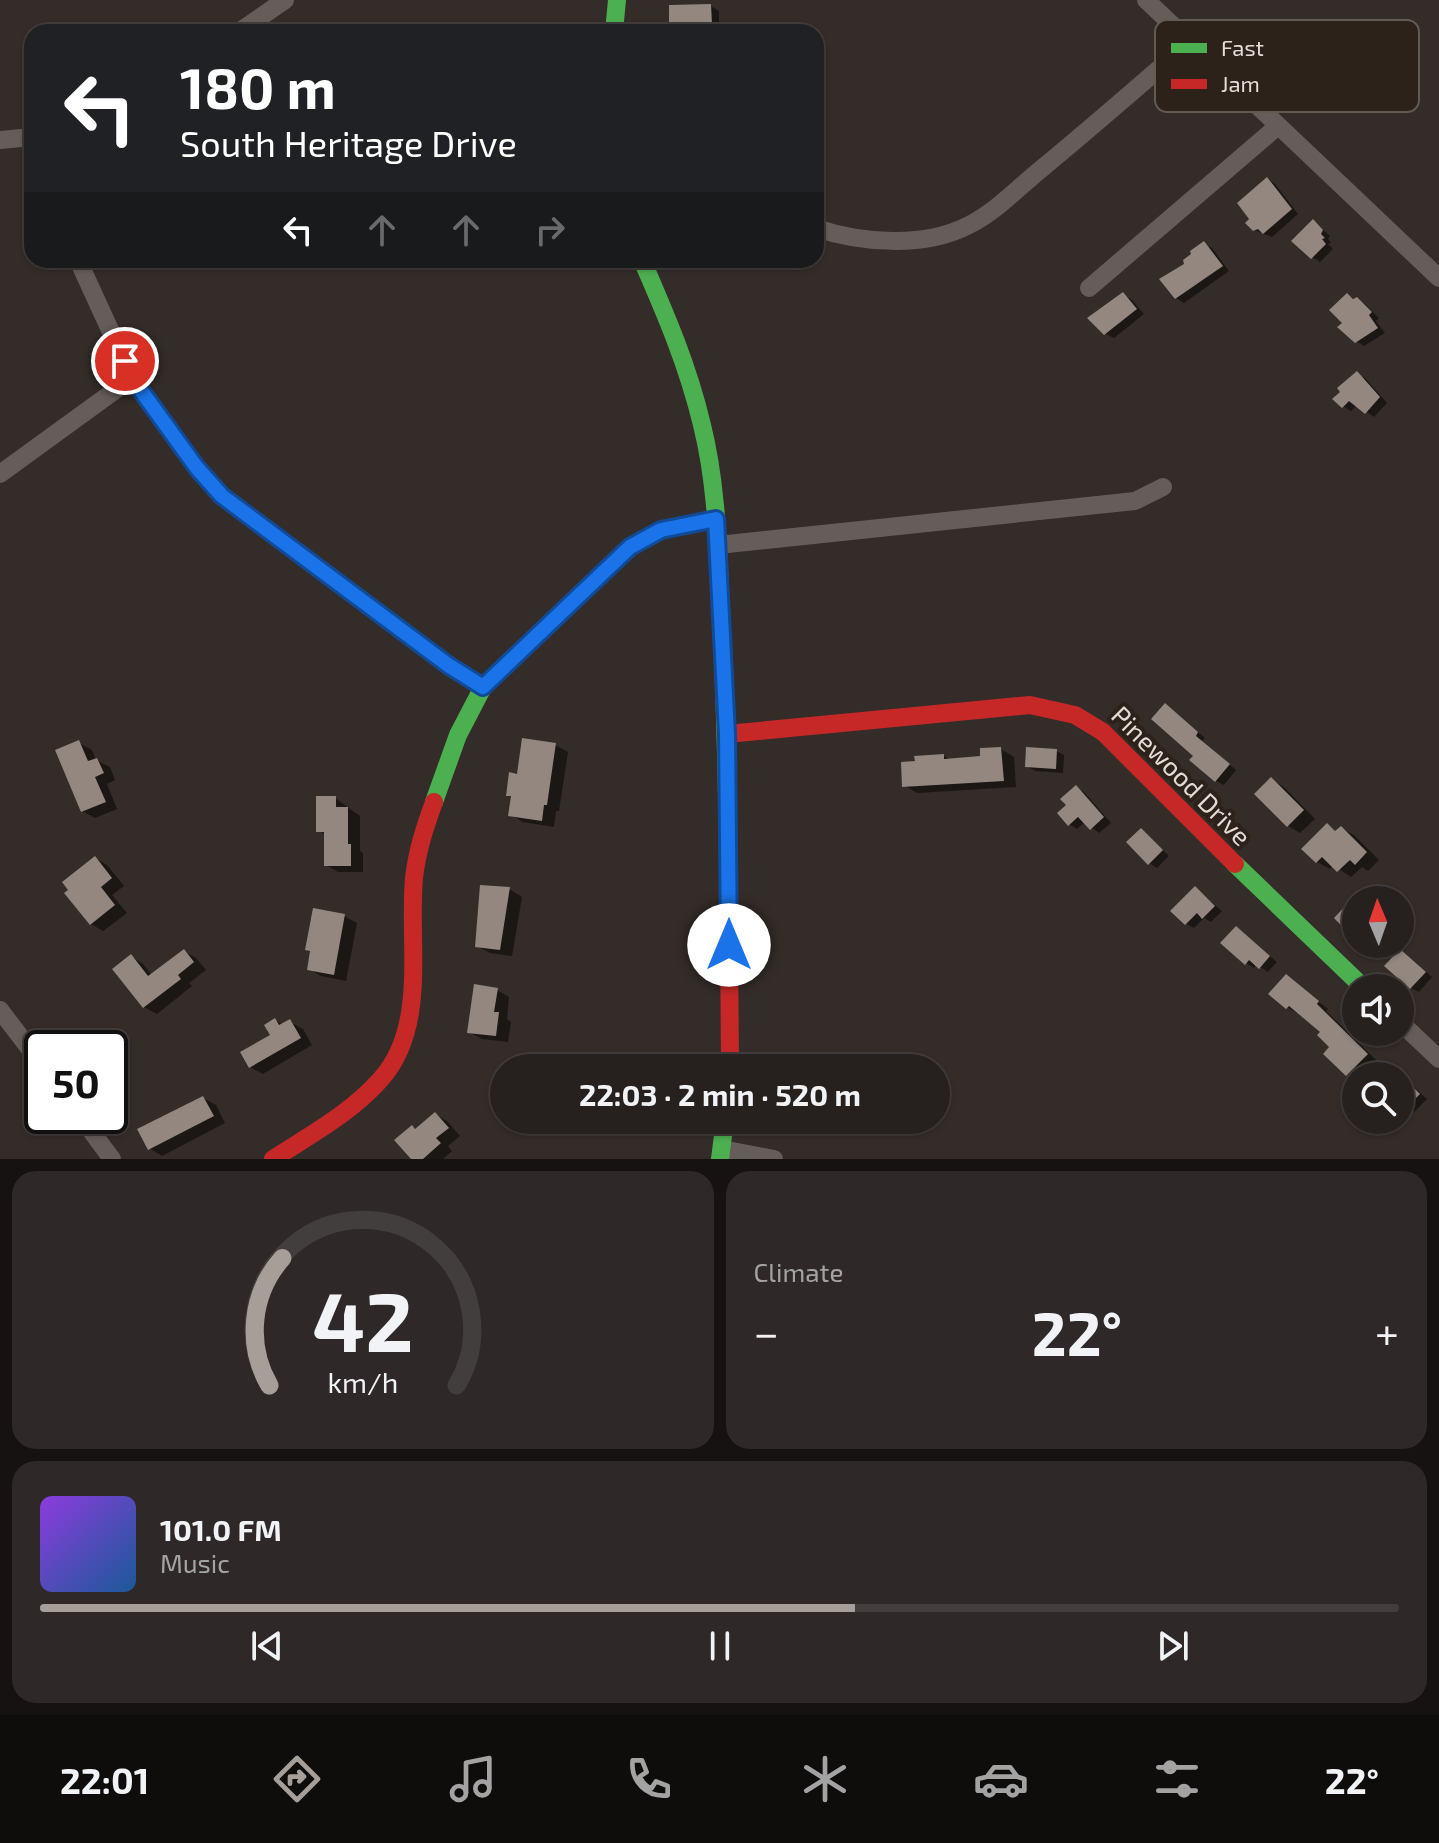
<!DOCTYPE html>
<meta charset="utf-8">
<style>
:root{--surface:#26211f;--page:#2e2928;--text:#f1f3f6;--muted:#a4a3a4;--line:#423e3d;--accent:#a59e99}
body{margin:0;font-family:"Exo 2",sans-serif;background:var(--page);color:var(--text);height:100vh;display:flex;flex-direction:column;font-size:30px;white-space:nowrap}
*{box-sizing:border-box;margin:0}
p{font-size:26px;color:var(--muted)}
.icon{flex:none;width:44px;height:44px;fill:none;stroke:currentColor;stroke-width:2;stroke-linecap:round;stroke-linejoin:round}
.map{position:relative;height:1159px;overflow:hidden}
.panel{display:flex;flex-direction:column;gap:12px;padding:12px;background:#151211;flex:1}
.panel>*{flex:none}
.hud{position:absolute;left:24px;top:24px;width:800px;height:244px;border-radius:24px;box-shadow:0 2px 6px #0004,0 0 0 2px var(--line);background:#202124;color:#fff;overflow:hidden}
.needle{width:52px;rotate:358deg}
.fabs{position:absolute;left:1342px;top:886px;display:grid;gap:16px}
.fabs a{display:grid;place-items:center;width:72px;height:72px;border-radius:50%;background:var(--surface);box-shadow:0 2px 6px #0004,0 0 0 2px var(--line);font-size:40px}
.speed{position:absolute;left:24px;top:1030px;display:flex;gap:16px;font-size:40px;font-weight:700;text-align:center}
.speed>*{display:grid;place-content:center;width:104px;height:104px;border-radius:50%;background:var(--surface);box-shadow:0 2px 6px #0004,0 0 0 2px var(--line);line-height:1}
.speed .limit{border:4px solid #111;border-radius:12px;background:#fff;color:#111}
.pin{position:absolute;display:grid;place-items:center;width:68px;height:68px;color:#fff;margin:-34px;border:4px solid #fff;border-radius:50%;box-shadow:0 2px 8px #0007}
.me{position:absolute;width:88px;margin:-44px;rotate:0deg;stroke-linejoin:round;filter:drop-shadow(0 0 6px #0008)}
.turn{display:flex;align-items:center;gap:28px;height:168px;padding:0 24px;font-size:36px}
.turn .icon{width:104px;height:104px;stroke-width:2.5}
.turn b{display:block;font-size:56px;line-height:68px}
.lanes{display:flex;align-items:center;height:76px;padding:0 24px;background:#0003;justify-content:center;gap:40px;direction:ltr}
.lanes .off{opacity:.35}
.big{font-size:60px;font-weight:700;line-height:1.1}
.panel .tile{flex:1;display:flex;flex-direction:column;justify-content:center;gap:12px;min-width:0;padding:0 28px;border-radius:24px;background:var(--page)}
.panel .dial{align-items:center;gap:0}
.dial svg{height:208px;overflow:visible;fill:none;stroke:var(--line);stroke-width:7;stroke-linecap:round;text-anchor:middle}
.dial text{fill:var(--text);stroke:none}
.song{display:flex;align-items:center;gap:24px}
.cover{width:96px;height:96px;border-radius:12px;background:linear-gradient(135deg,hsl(270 70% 55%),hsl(210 70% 35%))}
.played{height:8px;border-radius:4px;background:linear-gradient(90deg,var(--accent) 60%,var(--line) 60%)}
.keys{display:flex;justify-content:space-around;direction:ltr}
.heat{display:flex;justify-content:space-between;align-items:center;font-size:44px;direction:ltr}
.panel .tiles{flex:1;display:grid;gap:12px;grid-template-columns:1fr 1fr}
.tile:last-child{grid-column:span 2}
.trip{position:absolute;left:490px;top:1054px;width:460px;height:80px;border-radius:40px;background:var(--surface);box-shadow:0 2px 6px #0004,0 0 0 2px var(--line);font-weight:700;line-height:80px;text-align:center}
.tab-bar{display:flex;height:128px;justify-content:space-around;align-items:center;background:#0f0d0c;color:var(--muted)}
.tab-bar .icon{width:56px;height:56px}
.tab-bar .on{color:var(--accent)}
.tab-bar b{font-size:36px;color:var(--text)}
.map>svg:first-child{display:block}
.shadow{fill:#0007}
.building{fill:#938780}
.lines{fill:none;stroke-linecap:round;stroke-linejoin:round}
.street{stroke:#655d59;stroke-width:18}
.fast{stroke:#4caf50;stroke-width:18}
.jam{stroke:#c62828;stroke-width:18}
.route-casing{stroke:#114b97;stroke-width:20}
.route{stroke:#1a73e8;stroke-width:14}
.labels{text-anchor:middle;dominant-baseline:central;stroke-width:8;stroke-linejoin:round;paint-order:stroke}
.street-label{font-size:26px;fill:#e3dbd6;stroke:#2d221a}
.key{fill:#2d221a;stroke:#645a52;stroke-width:2}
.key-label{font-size:22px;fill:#e3dbd6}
</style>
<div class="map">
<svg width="1439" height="1159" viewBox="0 0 1439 1159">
<rect width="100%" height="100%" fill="#332c29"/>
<path class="shadow" d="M711 6 719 11V27L679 28 671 24Z
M1268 179 1275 184 1298 214 1272 237 1254 230Z
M1313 221 1330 236 1328 239 1331 243 1328 244 1333 249 1320 262 1312 257Z
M1204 244 1212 248 1229 271 1184 303 1176 298Z
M1123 295 1131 299 1144 314 1114 338 1106 334Z
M1347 295 1365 304 1379 318 1376 321 1385 333 1364 346 1356 341 1345 323Z
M1357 374 1365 378 1387 403 1374 417 1357 405 1351 411 1343 406Z
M1165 705 1205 738 1202 741 1236 770 1224 785 1216 781 1196 756Z
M79 743 92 750 96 760 110 767 115 780 107 784 117 809 95 818 82 811Z
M555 745 568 752 559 811H556L554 827 523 822 511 815 513 798 508 795 519 776Z
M1001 749 1014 757 1016 787 917 793 904 785 917 763 944 756 951 760 983 758Z
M1056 751 1064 755 1063 773 1035 771 1027 766Z
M1272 780 1284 787 1315 819 1300 833 1288 826Z
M1076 788 1084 792 1111 823 1099 833 1085 822 1077 829 1069 824V805Z
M335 798 360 816V851L363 853V872H338L326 865V835L318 830Z
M1327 826 1337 832 1341 828 1354 835 1379 860 1368 871 1362 867 1351 877 1333 865 1330 869 1317 862Z
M1141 831 1169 856 1157 868 1149 863Z
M95 858 107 865 124 886 112 895 127 913 103 931 91 924Z
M1195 888 1222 911 1211 922 1204 918 1194 928 1186 924Z
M509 889 522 897 512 956 490 953 477 946Z
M344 916 357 923 346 981 321 976 309 969Z
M1236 928 1277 962 1268 972 1256 964 1254 968 1246 963Z
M184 951 196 958 206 970 189 983 192 986 157 1014 144 1007 131 956 143 964 152 975Z
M1401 951 1432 977 1419 992 1411 988Z
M1287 976 1328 1009 1326 1011 1377 1061 1362 1076H1356V1080L1347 1074 1323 1032 1299 1012 1297 1013 1287 1007Z
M497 990 509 997 507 1019 511 1022 508 1042 482 1039 469 1032Z
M275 1020 284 1025 290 1022 303 1029 312 1045 263 1074 250 1067 272 1036Z
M1399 1074 1427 1099 1414 1112 1400 1101Z
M203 1098 216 1105 225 1123 162 1156 149 1148Z
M435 1114 447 1121 460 1136 448 1146 452 1151 443 1159H413L412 1127 417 1130Z"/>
<path class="building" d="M711 4 712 24 669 25V5Z
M1267 177 1292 209 1263 234 1258 229 1253 231 1245 223 1249 219 1237 203Z
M1313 219 1323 230 1321 234 1325 238 1322 239 1326 244 1311 259 1291 241Z
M1204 241 1223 266 1175 299 1159 279 1184 264 1183 260 1191 254 1190 251Z
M1123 292 1137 309 1104 335 1087 318Z
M1347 293 1353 299 1357 297 1372 312 1369 315 1378 328 1355 343 1337 327 1342 323 1329 310Z
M1357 371 1380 397 1365 414 1349 401 1342 408 1332 399 1340 392 1337 388Z
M1165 703 1198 732 1196 736 1230 764 1215 782 1189 760 1193 756 1151 719Z
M522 738 556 743 547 805H544L542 821 508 816 511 796H506L509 772 517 774Z
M79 740 88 761 97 758 104 773 95 777 106 802 81 812 55 750Z
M1001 747 1004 781 902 787 901 762 915 761 914 756 944 754V759L980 756V748Z
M1026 747 1057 749 1056 769 1025 767Z
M1271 777 1304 810 1287 827 1254 794Z
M1076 785 1104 817 1090 830 1078 817 1068 826 1057 813 1066 805 1060 799Z
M316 796H336V807H348V844H351V866H324V832H316Z
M1327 823 1335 831 1341 826 1367 852 1355 865 1350 860 1337 872 1322 857 1316 863 1301 849Z
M1141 828 1163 850 1148 865 1126 842Z
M95 856 112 878 101 887 115 905 90 925 64 893 68 890 62 882Z
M480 885 510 887 500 950 475 947Z
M1195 886 1215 906 1202 919 1197 913 1185 925 1170 911Z
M1350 901 1356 907V941L1334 918Z
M313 908 345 914 334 975 307 970 310 951 305 950Z
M1236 926 1270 956 1259 969 1249 960 1245 965 1220 943Z
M184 949 194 962 178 975 181 979 143 1008 112 969 131 954 148 976Z
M1400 949 1426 972 1410 989 1384 966Z
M1286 974 1319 1001 1317 1004 1368 1054 1346 1076 1323 1054 1329 1047 1317 1035 1320 1032 1289 1006 1286 1009 1268 994Z
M474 984 498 988 494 1012H499L496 1036 467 1033Z
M275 1018 279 1025 290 1019 301 1038 249 1068 240 1052 270 1035 264 1025Z
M1400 1074 1420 1094 1400 1114Z
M203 1096 214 1116 148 1150 137 1129Z
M435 1112 449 1128 436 1138 441 1143 423 1159H411L394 1140 412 1125 415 1129Z"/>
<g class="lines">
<path class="street" d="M1146 0 1439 278
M239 32 285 0
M0 140 32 137
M816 228C860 243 924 248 967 226 994 213 1017 189 1040 170 1091 128 1140 85 1190 42
M78 260 132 378 197 468 222 496 448 665 483 687
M1089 288 1278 126
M0 474 132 378
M718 545 1135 501 1163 487
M0 1010 42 1065
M1400 1022 1439 1059
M80 1116 112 1159
M722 1149 774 1159"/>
<path class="fast" d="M614 32 617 0
M642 260C666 315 688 366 702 425 717 485 718 549 721 611 726 718 728 825 729 932
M434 802 458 735 483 687 630 547 661 530 716 519
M1235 864 1364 988
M720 1159 725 1120"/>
<path class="jam" d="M727 734 1030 705 1075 715 1103 732 1235 864
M729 932 730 1068
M273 1159C310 1135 351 1113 381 1079 428 1026 408 943 414 878 417 851 425 827 434 802"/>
</g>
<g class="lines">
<defs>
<path id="route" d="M125 361 132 378 197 468 222 496 448 665 483 687 630 547 661 530 716 519 727 734 729 945"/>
</defs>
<use href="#route" class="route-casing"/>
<use href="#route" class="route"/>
</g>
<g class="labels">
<g class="street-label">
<text transform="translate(1182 775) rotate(45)">Pinewood Drive</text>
</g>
</g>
<rect x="1155" y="20" width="264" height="92" rx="12" class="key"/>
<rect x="1171" y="43" width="36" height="10" fill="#4caf50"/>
<rect x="1171" y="79" width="36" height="10" fill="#c62828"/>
<g class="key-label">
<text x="1221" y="56">Fast</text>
<text x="1221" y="92">Jam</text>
</g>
</svg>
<div class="fabs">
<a><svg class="needle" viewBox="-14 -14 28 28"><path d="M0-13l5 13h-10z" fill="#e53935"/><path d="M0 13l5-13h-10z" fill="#a4a3a4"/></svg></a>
<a><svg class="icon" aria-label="sound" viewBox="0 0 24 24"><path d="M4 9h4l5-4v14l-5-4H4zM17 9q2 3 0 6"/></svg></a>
<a><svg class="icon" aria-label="search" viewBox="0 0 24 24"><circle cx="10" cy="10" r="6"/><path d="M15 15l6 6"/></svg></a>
</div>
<div class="speed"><div class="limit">50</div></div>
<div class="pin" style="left:125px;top:361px;background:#d93025"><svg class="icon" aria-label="arrive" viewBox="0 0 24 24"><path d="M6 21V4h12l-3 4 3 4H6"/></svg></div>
<svg class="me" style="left:729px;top:945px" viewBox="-20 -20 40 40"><circle r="19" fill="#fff"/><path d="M0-13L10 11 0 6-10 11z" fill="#1a73e8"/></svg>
<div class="trip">22:03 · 2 min · 520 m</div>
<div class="hud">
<div class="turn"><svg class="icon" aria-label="left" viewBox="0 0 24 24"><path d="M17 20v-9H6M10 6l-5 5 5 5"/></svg><div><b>180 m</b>South Heritage Drive</div></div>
<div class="lanes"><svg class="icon" aria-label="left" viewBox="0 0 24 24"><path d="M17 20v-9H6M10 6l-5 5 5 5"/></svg><svg class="icon off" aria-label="ahead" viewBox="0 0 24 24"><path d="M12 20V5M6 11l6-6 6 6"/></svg><svg class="icon off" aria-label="ahead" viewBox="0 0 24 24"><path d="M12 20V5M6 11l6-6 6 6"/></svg><svg class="icon off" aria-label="right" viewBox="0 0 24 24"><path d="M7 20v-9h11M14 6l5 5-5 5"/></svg></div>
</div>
</div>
<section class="panel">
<div class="tiles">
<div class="tile dial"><svg viewBox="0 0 100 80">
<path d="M14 69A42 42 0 1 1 86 69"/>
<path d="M14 69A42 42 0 0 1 19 20" stroke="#a59e99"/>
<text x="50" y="56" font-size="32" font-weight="700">42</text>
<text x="50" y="72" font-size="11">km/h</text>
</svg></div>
<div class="tile"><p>Climate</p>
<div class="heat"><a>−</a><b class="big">22°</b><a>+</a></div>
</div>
<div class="tile">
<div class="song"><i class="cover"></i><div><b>101.0 FM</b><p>Music</p></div></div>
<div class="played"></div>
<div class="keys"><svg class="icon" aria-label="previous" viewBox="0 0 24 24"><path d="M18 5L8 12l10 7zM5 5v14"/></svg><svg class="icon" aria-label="pause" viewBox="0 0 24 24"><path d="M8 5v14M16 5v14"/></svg><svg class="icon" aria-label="next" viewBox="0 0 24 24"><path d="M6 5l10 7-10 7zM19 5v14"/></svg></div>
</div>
</div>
</section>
<nav class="tab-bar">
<b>22:01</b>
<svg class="icon on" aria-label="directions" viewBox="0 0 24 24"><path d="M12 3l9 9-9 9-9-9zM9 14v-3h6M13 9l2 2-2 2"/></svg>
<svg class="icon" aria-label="music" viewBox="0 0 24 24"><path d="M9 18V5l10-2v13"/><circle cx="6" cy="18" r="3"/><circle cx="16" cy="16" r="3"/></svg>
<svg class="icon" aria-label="phone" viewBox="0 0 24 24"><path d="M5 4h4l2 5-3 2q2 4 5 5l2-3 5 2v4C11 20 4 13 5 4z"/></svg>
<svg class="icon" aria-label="climate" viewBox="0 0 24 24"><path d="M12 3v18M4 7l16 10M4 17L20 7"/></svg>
<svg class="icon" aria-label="car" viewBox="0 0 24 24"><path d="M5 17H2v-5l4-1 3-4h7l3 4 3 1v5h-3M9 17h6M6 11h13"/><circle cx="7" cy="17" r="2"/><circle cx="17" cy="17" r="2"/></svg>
<svg class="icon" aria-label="filters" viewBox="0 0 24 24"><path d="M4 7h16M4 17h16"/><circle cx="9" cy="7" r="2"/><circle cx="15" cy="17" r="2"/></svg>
<b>22°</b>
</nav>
